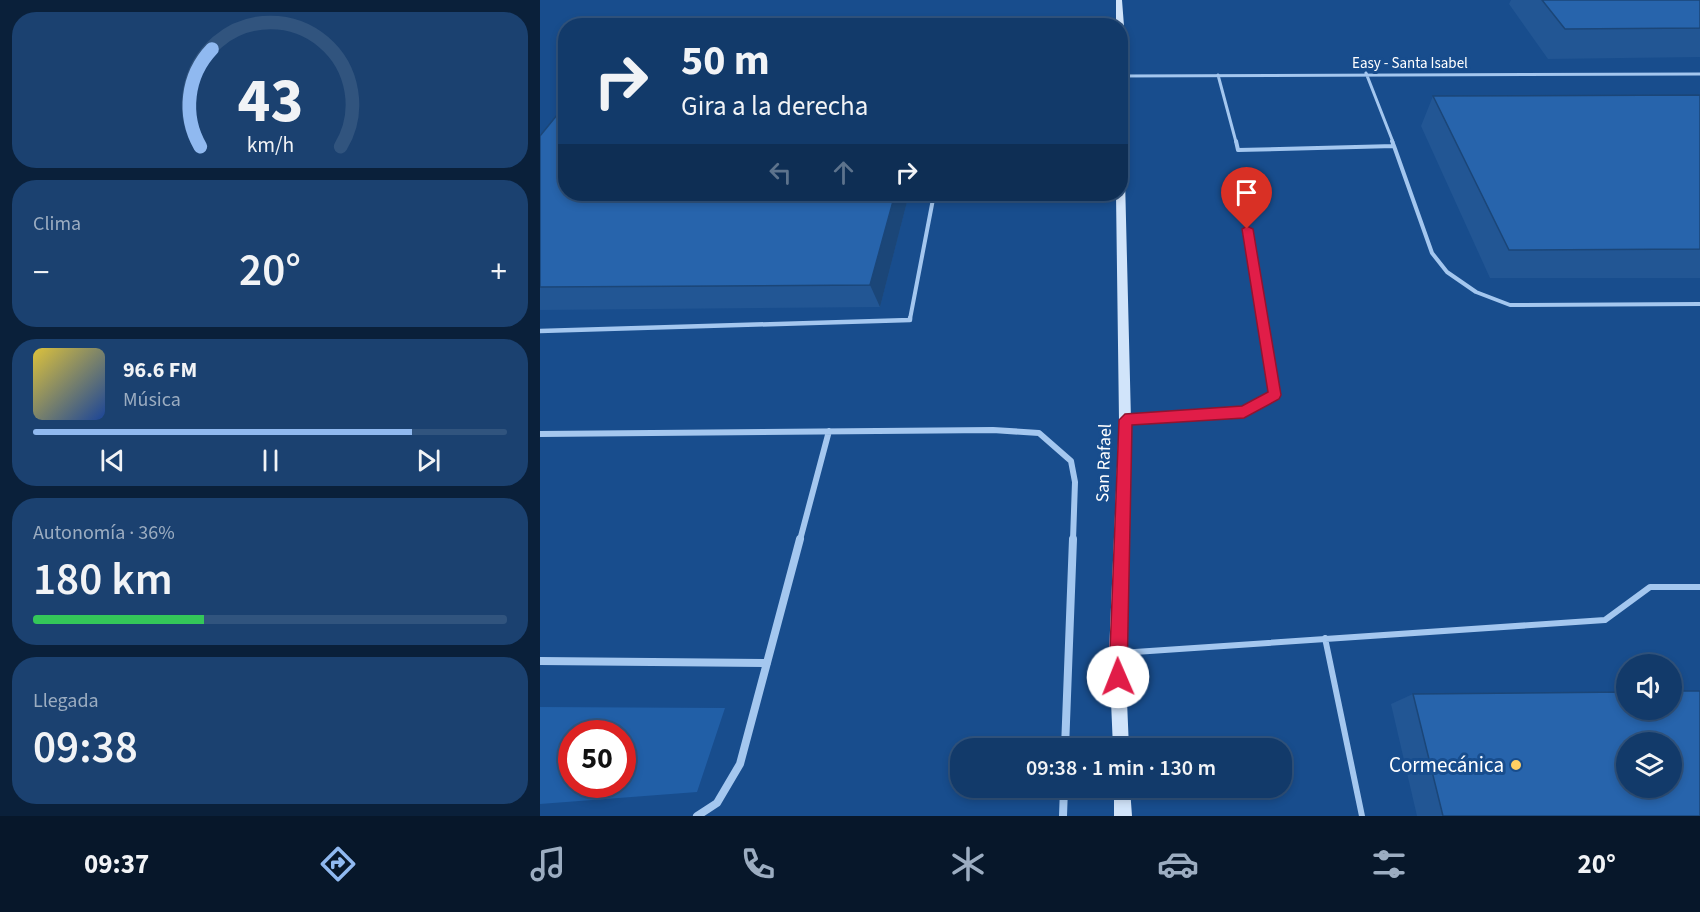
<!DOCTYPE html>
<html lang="es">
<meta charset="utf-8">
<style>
:root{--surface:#123a6a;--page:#1b4170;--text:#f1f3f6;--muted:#9cadc1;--line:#31547e;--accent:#90b9f0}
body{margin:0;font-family:"Source Sans 3",sans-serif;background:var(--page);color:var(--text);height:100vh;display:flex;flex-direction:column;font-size:22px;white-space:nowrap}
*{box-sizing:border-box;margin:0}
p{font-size:20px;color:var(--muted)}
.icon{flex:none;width:33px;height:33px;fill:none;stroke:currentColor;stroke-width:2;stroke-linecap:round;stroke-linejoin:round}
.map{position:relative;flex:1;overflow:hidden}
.side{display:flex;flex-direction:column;gap:12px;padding:12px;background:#0a203a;width:540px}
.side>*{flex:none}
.top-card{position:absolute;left:18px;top:18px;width:570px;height:183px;border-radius:24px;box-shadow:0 3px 9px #0003,0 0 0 2px var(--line);background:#123a6a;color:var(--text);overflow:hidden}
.buttons{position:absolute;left:1076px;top:654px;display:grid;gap:12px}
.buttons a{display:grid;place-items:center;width:66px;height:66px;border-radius:50%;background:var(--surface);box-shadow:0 3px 9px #0003,0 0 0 2px var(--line);font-size:30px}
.speed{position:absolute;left:18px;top:720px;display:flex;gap:12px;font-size:30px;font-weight:700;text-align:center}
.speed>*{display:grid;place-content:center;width:78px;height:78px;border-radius:50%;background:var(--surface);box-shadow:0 3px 9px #0003,0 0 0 2px var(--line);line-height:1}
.speed .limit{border:9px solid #d22;background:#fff;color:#111}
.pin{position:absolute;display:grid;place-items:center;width:51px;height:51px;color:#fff;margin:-62px -26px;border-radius:50% 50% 50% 0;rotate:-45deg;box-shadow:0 0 6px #0007}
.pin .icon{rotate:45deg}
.me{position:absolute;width:66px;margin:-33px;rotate:359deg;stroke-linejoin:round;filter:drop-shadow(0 0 4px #0008)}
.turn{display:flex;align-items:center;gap:21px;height:126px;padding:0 24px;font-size:27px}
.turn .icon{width:78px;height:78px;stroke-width:2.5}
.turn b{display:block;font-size:42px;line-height:51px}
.lanes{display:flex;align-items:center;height:57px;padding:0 24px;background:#0003;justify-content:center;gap:30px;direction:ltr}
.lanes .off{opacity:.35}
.big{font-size:45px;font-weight:600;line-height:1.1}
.side .widget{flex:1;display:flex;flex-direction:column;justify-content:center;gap:9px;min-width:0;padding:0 21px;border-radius:24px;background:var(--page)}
.side .dial{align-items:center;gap:0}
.dial svg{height:156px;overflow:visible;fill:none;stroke:var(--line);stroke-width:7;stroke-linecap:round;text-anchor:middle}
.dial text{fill:var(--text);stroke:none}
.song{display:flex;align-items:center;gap:18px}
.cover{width:72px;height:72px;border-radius:9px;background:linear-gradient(135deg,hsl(50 70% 55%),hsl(220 70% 35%))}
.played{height:6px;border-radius:3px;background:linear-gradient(90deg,var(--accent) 80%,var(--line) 80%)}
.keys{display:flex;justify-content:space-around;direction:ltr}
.heat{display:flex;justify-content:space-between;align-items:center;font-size:33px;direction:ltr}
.charge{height:9px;border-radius:4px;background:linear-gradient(90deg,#34c759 36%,var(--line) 0)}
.trip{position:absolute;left:410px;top:738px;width:342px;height:60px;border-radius:24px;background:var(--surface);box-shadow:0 3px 9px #0003,0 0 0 2px var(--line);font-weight:600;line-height:60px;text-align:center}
.tabs{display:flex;height:96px;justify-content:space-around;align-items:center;background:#07172a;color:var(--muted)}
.tabs .icon{width:42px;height:42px}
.tabs .active{color:var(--accent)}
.tabs b{font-size:27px;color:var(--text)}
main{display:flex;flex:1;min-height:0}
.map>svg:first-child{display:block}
.green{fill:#215fa7;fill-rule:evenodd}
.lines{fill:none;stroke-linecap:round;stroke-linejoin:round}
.lane-far3{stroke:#a4c7ef;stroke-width:3}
.lane-far2{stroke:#a4c7ef;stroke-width:4}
.lane-far1{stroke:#a4c7ef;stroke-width:4.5}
.lane{stroke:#a4c7ef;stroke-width:6}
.street-far1{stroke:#a4c7ef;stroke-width:6}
.street{stroke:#a4c7ef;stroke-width:8}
.secondary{fill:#d1e4fa;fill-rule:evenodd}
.wall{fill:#225694}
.shaded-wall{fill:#1b4678}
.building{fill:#2764ac;stroke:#1b4678;stroke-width:1.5;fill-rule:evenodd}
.route{fill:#e11d48;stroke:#92132f;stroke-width:1.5}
.poi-dot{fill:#ffcf62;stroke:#184d8d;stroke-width:2}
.labels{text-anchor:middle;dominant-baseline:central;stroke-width:6;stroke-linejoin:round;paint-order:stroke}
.far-street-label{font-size:15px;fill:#fff;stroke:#184d8d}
.street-label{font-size:18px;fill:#fff;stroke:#184d8d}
.near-poi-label{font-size:21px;fill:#fff;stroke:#184d8d;text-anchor:end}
</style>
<main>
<section class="side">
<div class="widget dial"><svg viewBox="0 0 100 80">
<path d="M14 69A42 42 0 1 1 86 69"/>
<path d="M14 69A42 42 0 0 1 20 19" stroke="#90b9f0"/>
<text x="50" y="56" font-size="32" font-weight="700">43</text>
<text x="50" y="72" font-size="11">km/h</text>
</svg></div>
<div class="widget"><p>Clima</p>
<div class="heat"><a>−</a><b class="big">20°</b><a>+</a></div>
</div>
<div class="widget">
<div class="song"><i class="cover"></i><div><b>96.6 FM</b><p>Música</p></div></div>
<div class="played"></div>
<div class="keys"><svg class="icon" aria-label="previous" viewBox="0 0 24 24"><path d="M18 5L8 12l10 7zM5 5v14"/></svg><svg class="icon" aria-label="pause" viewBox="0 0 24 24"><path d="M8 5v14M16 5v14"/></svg><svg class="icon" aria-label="next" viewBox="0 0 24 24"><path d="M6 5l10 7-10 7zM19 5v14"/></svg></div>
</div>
<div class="widget"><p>Autonomía · 36%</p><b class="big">180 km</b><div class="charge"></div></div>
<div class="widget"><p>Llegada</p><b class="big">09:38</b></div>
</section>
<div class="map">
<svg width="1160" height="816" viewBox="0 0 1160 816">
<rect width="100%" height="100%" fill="#184d8d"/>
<path class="green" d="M0 707 185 708 157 792 0 804ZM32 734H82V784H32Z"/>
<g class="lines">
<path class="lane-far3" d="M826 73 853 142
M678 75 696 142
M580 76 1160 74"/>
<path class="lane-far2" d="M696 141 698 150 854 146 852 141
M854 146 892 253 907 272 936 292 970 305 1160 304
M707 229 722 319
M370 319 394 194"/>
<path class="lane-far1" d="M0 331 370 320V318
M585 420 704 412 735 395 722 318"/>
<path class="lane" d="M785 638 822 816
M580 653 1065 620 1110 587H1160"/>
<path class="street-far1" d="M0 434 453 430 499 433 531 461 535 482 533 540
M260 540 289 431"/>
<path class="street" d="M0 661 227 663
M525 748 533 539
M157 816 177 803 200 764 260 539
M523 816 524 788"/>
<path class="secondary" d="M576 0H582L584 26 580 28V26H576Z
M580 176 585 179 591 420 585 654 589 748H573L569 654 579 420 576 194H580Z
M574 788H590L592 816H574Z"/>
</g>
<path class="wall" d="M971 0H1160V57L1008 59 969 4Z
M1160 95V278H950L881 126 893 96Z
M0 136 369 194 340 307 0 310Z
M873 694 1160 816H877L851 704Z"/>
<path class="shaded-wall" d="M355 194H369L340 307 330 285Z"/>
<path class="building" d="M1002 0H1160V28L1025 29Z
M396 22 395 26H221L222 23Z
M1160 95V249L969 250 893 96Z
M26 104V194H355L330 285 0 287V136Z
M1131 691H1160V816H903L873 694 1086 692V710H1131ZM1086 742H1131V788H1086Z"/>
<path class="route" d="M707 226 713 229 741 395 739 399 704 418 592 425 587 677 584 683 578 686 572 683 569 677 579 420 585 414 702 406 728 392 702 229Z"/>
<circle class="poi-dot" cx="976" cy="765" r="6"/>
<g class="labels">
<g class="far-street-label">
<text x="870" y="63">Easy - Santa Isabel</text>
</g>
<g class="street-label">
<text transform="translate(564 463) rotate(-88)">San Rafael</text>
</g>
<g class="near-poi-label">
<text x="964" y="765">Cormecánica</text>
</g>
</g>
</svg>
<div class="buttons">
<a><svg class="icon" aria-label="sound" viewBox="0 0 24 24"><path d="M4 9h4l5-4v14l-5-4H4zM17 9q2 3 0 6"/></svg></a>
<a><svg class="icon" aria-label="layers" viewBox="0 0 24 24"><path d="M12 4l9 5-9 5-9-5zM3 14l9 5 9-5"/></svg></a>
</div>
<div class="speed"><div class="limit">50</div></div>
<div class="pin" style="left:707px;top:229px;background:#d93025"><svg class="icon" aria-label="arrive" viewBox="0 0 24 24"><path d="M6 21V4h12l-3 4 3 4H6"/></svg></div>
<svg class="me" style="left:578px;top:677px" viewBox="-20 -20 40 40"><circle r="19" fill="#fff"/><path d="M0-13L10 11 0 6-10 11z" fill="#e11d48"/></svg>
<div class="trip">09:38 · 1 min · 130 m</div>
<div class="top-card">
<div class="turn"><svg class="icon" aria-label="right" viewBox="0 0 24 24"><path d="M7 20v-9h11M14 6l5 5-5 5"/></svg><div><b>50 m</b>Gira a la derecha</div></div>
<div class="lanes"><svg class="icon off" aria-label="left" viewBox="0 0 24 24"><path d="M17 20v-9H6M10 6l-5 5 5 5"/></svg><svg class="icon off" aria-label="ahead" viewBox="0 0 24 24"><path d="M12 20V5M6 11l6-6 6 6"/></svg><svg class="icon" aria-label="right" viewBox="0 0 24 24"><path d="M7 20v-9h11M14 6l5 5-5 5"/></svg></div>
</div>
</div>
</main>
<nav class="tabs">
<b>09:37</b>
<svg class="icon active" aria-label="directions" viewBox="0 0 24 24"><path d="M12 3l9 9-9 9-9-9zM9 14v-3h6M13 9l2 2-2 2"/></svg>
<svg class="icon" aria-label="music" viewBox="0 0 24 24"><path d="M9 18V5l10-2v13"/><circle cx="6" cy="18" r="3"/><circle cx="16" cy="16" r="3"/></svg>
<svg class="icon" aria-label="phone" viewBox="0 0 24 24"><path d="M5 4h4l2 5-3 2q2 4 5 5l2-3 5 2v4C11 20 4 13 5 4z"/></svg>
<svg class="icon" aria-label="climate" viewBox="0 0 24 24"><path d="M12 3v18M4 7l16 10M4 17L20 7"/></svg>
<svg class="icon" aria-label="car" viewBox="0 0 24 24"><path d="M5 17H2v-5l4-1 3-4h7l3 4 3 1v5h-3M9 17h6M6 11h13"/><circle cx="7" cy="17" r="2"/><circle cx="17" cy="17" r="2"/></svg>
<svg class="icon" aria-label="filters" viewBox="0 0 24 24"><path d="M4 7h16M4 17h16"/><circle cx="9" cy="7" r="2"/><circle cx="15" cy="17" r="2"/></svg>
<b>20°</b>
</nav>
